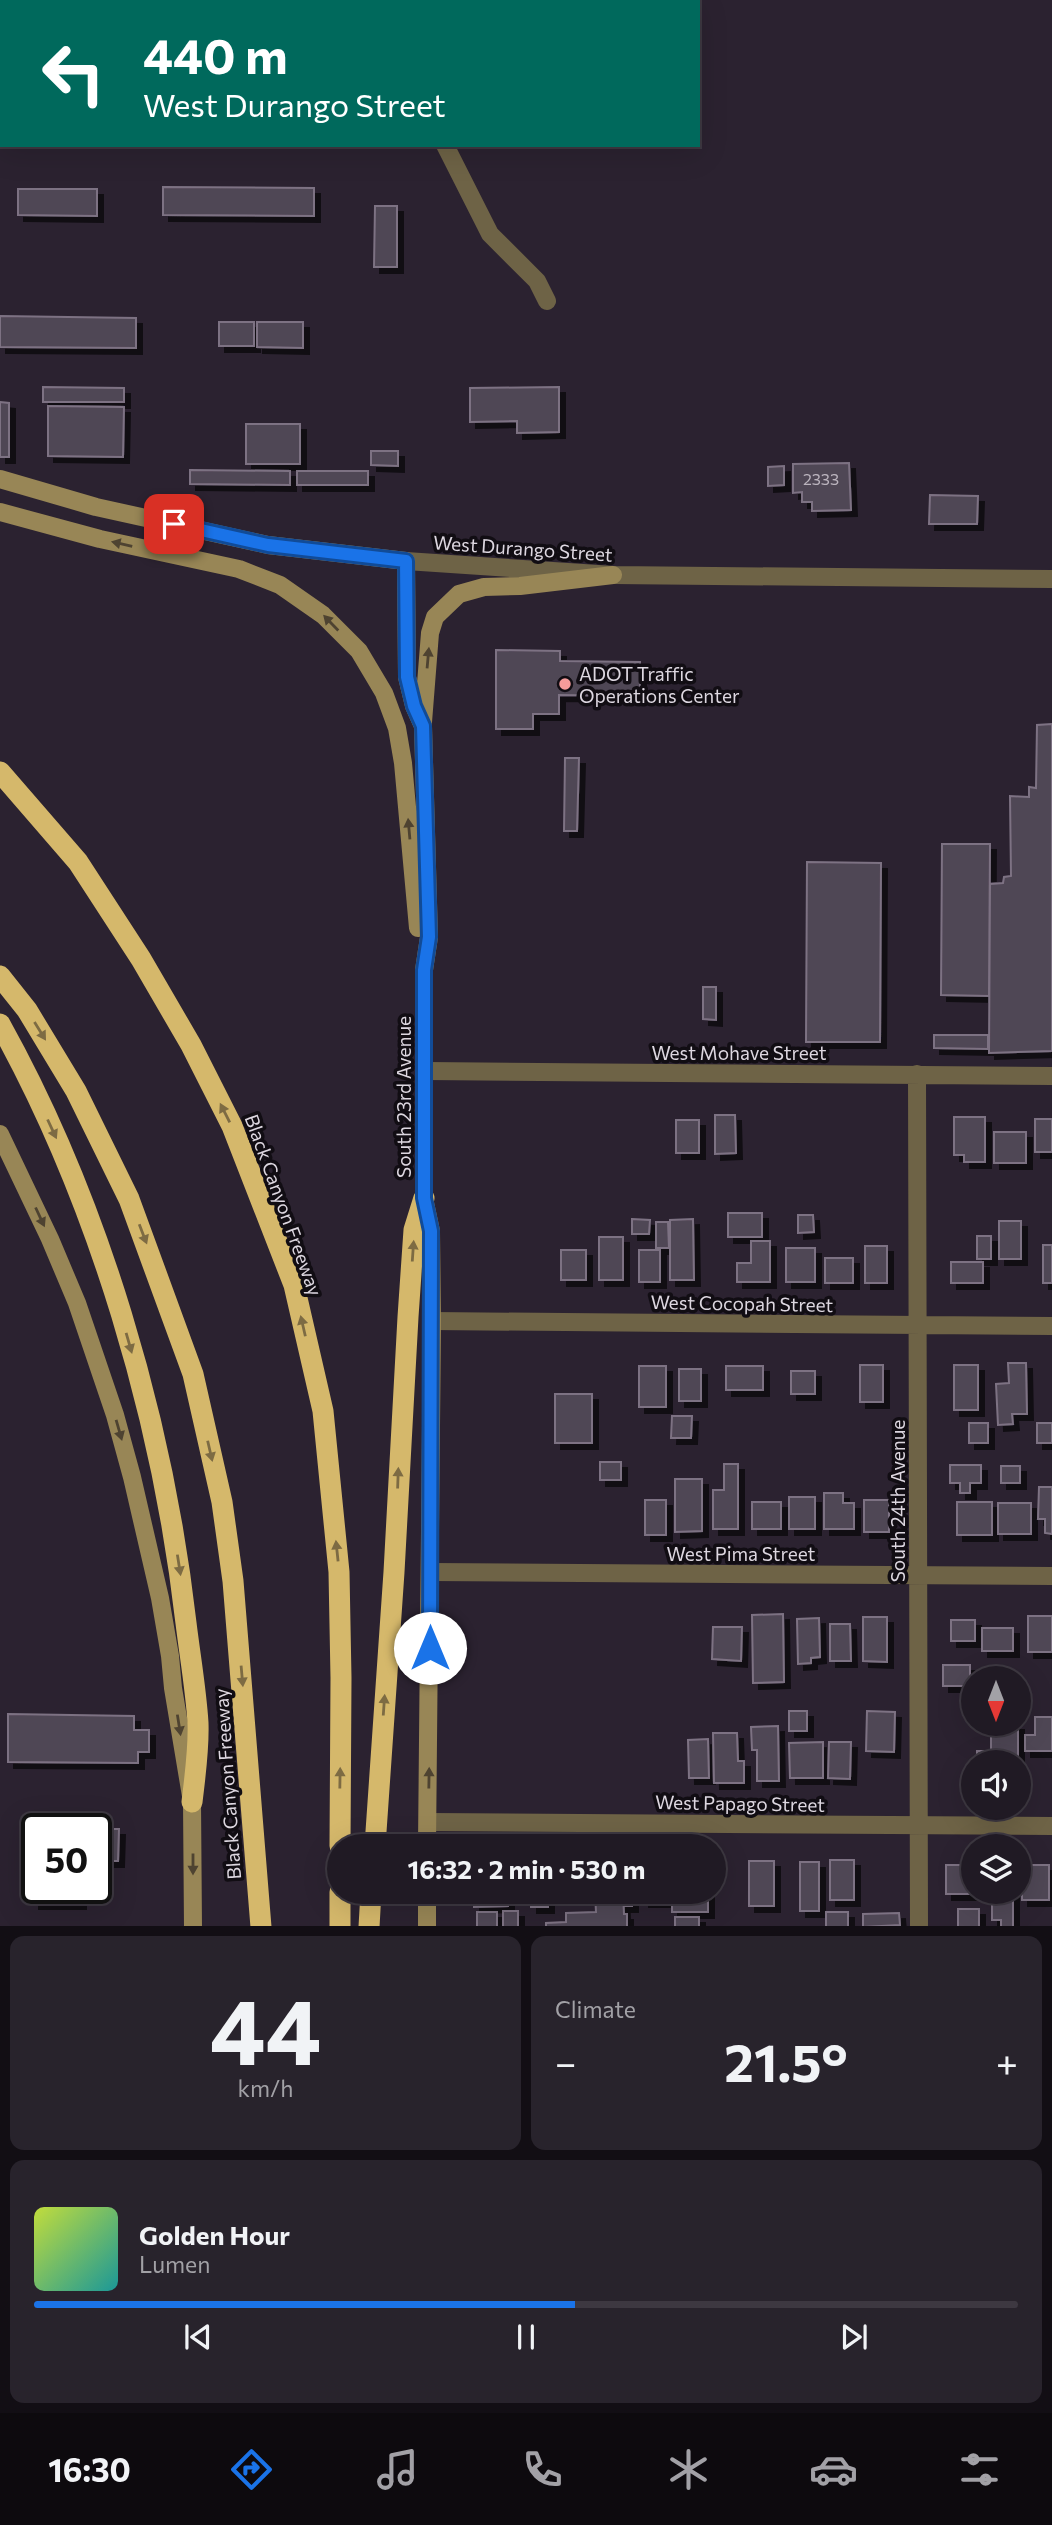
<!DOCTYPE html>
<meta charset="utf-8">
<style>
:root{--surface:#201a24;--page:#28232c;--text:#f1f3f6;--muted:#a2a1a6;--line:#3d3841;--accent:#1a73e8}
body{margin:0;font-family:Commissioner,sans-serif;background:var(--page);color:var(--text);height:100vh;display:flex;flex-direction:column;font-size:26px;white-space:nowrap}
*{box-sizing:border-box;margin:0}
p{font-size:23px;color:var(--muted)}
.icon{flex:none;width:38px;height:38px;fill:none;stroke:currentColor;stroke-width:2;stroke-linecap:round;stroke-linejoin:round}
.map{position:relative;height:1926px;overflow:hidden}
.panel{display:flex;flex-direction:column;gap:10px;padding:10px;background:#120e14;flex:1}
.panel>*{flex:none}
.hud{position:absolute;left:0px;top:0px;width:700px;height:147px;box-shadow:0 7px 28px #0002,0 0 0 2px var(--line);background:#00695c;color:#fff;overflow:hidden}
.needle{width:46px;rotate:180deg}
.fabs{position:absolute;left:961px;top:1666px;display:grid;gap:14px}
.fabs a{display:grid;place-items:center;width:70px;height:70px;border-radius:50%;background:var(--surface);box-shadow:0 7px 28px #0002,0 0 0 2px var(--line);font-size:35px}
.speed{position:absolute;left:21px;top:1813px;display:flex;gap:14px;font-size:35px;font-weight:700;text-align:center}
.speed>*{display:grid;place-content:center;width:91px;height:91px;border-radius:50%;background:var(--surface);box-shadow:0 7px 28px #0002,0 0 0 2px var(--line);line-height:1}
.speed .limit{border:4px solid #111;border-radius:10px;background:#fff;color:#111}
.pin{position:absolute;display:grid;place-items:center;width:60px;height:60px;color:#fff;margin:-30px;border-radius:14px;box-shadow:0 4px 10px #0006}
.me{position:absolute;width:77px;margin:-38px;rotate:0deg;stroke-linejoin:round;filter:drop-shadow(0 0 5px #0008)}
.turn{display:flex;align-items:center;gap:24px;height:147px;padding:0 28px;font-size:32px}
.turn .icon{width:91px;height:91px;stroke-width:2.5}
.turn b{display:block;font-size:49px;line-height:60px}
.big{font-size:52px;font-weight:700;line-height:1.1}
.panel .card{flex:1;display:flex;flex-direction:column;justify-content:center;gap:10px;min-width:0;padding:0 24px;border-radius:14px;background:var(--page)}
.panel .dial{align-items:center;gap:0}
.dial b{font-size:91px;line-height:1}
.song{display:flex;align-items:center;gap:21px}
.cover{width:84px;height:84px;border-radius:10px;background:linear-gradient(135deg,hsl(70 70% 55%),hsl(180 70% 35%))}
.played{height:7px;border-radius:4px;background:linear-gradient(90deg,var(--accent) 55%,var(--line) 55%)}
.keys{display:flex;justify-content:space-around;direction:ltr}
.heat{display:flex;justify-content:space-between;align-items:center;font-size:38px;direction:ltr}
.panel .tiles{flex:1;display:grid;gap:10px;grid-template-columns:1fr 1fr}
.card:last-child{grid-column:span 2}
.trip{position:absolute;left:327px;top:1834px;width:399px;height:70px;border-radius:35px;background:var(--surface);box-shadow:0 7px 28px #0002,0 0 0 2px var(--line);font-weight:700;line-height:70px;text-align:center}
.menu{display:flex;height:112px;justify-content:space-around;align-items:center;background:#0d0a0e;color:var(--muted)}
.menu .icon{width:49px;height:49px}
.menu .selected{color:var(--accent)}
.menu b{font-size:32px;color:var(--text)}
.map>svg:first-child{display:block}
.building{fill:#504655;stroke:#7d7283;stroke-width:2;filter:url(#shadow)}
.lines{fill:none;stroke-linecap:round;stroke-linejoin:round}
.minor{stroke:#6e6346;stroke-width:18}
.tertiary{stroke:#6e6346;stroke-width:18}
.secondary{stroke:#988656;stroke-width:18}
.motorway{stroke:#d5b86b;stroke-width:21}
.oneway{fill:#4e4331}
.oneway2{fill:#7d6b43}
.route-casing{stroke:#114b97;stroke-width:18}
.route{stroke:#1a73e8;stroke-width:12}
.poi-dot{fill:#f59b9a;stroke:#110d13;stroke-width:2.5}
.labels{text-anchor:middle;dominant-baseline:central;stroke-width:7;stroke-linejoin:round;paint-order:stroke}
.number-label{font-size:16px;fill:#bab3bd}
.street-label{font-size:19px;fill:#ddd7e0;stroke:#110d13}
.poi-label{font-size:19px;fill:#ddd7e0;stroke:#110d13;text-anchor:start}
</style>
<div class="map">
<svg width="1052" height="1927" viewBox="0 0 1052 1927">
<defs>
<filter id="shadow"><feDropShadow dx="6" dy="6" stdDeviation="0" flood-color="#0009"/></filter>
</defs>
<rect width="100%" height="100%" fill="#2b2230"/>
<path class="building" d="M163 187 314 188V216L163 215Z
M18 189H97V216L18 215Z
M375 206H397V267H374Z
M0 316 136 318V348L0 347Z
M219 322H254V346H219Z
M257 322H303V348L257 347Z
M43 387 124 388V402H43Z
M559 387V432L517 433V421L470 422V388Z
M0 402 9 403V457H0Z
M48 406 124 407 123 457 48 456Z
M246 424H300V464H246Z
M371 451H398V466L371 465Z
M849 463 851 510 812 511V502H802V492L793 493V464Z
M784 466V485L768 486V467Z
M190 470 290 471V485L190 484Z
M297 471H368V485H297Z
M930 495 978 496 977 524H929Z
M496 650 560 651V661L640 662V696L559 695V714H533V729H496Z
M1052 724V1051L989 1053 990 884 1003 883 1004 877 1011 876 1010 796 1029 797V787L1036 788 1037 725Z
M565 758H579L577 831H564Z
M942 844H990L989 996 941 995Z
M807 862 881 863 880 1042H806Z
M703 987H716V1020L703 1019Z
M934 1035H988V1049L934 1048Z
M715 1115H735L736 1153 715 1154Z
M954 1117H985V1162H964V1155H954Z
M1035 1119H1052V1152H1035Z
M676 1120H699V1153H676Z
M994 1132H1026V1163H994Z
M728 1213H762V1237H728Z
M798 1215H813L814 1232 798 1233Z
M632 1219 650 1220 649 1234H632Z
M693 1219 694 1280H670V1220Z
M999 1221H1021V1259H999Z
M656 1222H668L669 1248H656Z
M977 1236H991V1259H977Z
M599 1237H623V1280H599Z
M751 1241H770V1282H737V1263H751Z
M1043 1245H1052V1283H1043Z
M865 1246H887V1283H865Z
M786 1248H815V1282H786Z
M561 1250H586V1280H561Z
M639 1250H660V1282H639Z
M825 1258H853V1283H825Z
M951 1262H983V1283H951Z
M1008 1363H1026L1027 1414H1012L1013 1424 998 1425 996 1384 1009 1383Z
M860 1365H883V1402H860Z
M954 1365H978V1410H954Z
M639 1366H666V1407H639Z
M726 1366H763V1390H726Z
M679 1369H701V1401H679Z
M791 1371H815V1394H791Z
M555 1394H592V1443H555Z
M672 1416H692L691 1438H671Z
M969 1423H988V1443H969Z
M1037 1423H1052V1443H1037Z
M600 1462H621V1480H600Z
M724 1464H738V1529H713V1490H724Z
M950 1465H981V1483H970V1493H960V1483H950Z
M1001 1466H1020V1483H1001Z
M675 1479H702V1531L675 1532Z
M1039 1487H1052V1534L1045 1533V1519H1038Z
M824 1493H843V1503H854V1529H824Z
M789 1497H815V1529H789Z
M645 1500H666V1535H645Z
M864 1500H889V1532H864Z
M752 1502H781V1529H752Z
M957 1502H992V1535H957Z
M998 1503H1031V1534H998Z
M783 1614 784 1682 753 1683 752 1615Z
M1028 1616H1052V1652H1028Z
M863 1617H887V1662L863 1661Z
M819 1618 820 1657 811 1658V1663L798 1664 797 1619Z
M951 1620H975V1641H951Z
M830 1624H850L851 1661H830Z
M713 1627H742L741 1661 712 1659Z
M982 1628H1013V1651H982Z
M943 1665H970V1686H943Z
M789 1711H807V1731H789Z
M867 1711 895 1712 894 1752 866 1751Z
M8 1714 134 1716V1730H149V1752H138V1763L8 1762Z
M1035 1717H1052V1751H1025V1735H1035Z
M991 1724H1018V1762H977V1751H991Z
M778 1726 779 1781H757V1750H752L751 1727Z
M713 1733H737L738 1761H744V1783H714Z
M708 1739 709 1778H689L688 1740Z
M823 1742V1778H790L789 1743Z
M829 1742H851L850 1779 828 1778Z
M34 1818H81V1829H90H37V1888H80V1903H33Z
M96 1829H119L118 1861H96Z
M830 1860H854V1900H830Z
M749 1861H774V1906H749Z
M800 1862H819V1911H800Z
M946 1865H973V1892H979V1894H946Z
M1022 1865H1049V1900H1022Z
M474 1892H508V1906L474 1907Z
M531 1892H548V1907H531Z
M595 1892H623L624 1914H627V1927H546V1923L566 1922V1913L596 1912Z
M624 1892H632V1906H624Z
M643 1892H664V1901H643Z
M672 1892H708V1912H672Z
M992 1892H1013V1927H1001V1920H992Z
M958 1909H979V1927H958Z
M503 1911H518V1927H503Z
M477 1912H497V1927H477Z
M826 1912H848V1927H826Z
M899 1913 900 1925 863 1927V1914Z
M675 1917H699V1927H675Z"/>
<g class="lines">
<path class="minor" d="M426 0V2
M445 145 490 234 537 281 547 301
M426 1071 1052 1076
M917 1074 919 1927
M432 1321 1052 1326
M430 1572 1052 1576
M428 1822 1052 1826"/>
<path class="tertiary" d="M406 561 613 575 1052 579"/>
<path class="secondary" d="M0 479 96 507 268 545 406 561 407 677 414 706 423 726 429 937 424 970V1198L431 1231 432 1321 427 1846
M0 512 100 539 239 569 280 585 323 615 359 651 384 693 397 728 403 763 418 928
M423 722 430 633 435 617 459 594 484 587 520 586 613 575
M0 1134 50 1239 77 1303 115 1415 132 1477 160 1598 170 1656 173 1688 192 1802 193 1927
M427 1927V1892"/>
<path class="motorway" d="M0 772 78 862 141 959 191 1045 232 1126 294 1285 323 1411 339 1572 341 1678 340 1846
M0 976 27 1010 76 1091 129 1199 193 1374 222 1502 233 1581 261 1927
M0 1024C99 1202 163 1421 186 1623 190 1656 196 1690 198 1723 199 1749 195 1776 192 1802
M375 1846 394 1572 408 1317 414 1230 424 1198
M340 1892V1927
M369 1927 371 1892"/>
</g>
<defs><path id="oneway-solid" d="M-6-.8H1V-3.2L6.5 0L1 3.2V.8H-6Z" transform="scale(1.75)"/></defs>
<g class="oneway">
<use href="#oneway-solid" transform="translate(122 544) rotate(-167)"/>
<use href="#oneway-solid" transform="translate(331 623) rotate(-134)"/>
<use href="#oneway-solid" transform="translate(428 658) rotate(-85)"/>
<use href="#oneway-solid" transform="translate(409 829) rotate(-95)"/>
<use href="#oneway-solid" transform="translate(40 1217) rotate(65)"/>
<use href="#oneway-solid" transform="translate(119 1430) rotate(74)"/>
<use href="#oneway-solid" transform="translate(179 1725) rotate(81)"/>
<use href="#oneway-solid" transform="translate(429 1778) rotate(-89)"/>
<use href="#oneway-solid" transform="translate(193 1864) rotate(90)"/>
</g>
<g class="oneway2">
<use href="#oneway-solid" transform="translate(40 1031) rotate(58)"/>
<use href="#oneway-solid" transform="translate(225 1113) rotate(-117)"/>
<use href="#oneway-solid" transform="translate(52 1129) rotate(65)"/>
<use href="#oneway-solid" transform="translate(143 1234) rotate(69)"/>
<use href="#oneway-solid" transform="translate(413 1251) rotate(-86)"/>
<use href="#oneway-solid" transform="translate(303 1326) rotate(-103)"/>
<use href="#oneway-solid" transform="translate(129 1343) rotate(74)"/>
<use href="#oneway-solid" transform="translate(210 1451) rotate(77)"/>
<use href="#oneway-solid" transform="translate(398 1478) rotate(-88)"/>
<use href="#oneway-solid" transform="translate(337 1551) rotate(-96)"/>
<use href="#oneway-solid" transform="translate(179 1565) rotate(81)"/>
<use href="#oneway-solid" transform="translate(242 1676) rotate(85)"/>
<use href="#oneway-solid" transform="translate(384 1705) rotate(-86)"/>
<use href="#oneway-solid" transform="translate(340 1778) rotate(-89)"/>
</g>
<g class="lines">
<defs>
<path id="route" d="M174 524 268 545 406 561 407 677 414 706 423 726 429 937 424 970V1198L431 1231 430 1648"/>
</defs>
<use href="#route" class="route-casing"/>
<use href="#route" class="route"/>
</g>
<circle class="poi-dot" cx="565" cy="684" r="7"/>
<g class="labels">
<g class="number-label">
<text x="821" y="478">2333</text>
</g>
<g class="street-label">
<text transform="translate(523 548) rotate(4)">West Durango Street</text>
<text x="739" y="1052">West Mohave Street</text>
<text transform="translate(403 1097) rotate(-90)">South 23rd Avenue</text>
<text transform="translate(284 1205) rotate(70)">Black Canyon Freeway</text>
<text transform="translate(742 1303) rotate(1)">West Cocopah Street</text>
<text transform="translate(897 1501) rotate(-90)">South 24th Avenue</text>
<text x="741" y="1553">West Pima Street</text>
<text transform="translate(227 1784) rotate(-94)">Black Canyon Freeway</text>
<text transform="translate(740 1803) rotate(1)">West Papago Street</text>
</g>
<g class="poi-label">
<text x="579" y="673">ADOT Traffic<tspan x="579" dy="22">Operations Center</tspan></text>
</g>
</g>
</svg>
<div class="fabs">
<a><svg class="needle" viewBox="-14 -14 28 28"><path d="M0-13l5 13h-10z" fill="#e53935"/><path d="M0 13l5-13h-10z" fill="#a2a1a6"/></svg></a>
<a><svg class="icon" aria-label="sound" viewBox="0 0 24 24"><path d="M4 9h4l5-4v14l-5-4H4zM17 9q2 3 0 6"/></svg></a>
<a><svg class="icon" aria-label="layers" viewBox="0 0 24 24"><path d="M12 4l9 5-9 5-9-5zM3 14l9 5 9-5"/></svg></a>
</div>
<div class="speed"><div class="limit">50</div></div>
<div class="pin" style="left:174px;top:524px;background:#d93025"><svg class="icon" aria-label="arrive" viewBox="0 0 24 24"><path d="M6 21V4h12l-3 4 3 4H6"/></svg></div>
<svg class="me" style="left:430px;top:1648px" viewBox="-20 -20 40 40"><circle r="19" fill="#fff"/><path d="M0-13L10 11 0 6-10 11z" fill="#1a73e8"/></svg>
<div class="trip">16:32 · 2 min · 530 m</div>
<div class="hud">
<div class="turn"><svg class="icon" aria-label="left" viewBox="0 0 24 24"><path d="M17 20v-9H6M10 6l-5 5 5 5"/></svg><div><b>440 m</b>West Durango Street</div></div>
</div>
</div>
<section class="panel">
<div class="tiles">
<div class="card dial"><b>44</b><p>km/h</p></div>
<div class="card"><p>Climate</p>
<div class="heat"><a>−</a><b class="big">21.5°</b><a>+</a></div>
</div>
<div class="card">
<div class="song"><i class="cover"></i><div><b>Golden Hour</b><p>Lumen</p></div></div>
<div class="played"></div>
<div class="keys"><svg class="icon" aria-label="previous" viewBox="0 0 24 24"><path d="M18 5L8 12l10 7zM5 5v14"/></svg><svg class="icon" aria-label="pause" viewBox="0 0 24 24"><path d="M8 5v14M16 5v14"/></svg><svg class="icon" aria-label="next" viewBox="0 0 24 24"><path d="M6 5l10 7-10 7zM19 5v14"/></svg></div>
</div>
</div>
</section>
<nav class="menu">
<b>16:30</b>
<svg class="icon selected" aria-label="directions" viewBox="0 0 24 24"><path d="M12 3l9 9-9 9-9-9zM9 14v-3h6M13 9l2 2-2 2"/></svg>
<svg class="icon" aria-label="music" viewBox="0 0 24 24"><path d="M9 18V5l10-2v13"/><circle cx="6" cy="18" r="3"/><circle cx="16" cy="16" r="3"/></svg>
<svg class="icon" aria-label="phone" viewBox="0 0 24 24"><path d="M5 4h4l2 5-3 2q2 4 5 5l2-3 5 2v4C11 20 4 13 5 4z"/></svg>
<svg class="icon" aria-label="climate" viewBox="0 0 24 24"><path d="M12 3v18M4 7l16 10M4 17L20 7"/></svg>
<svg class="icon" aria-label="car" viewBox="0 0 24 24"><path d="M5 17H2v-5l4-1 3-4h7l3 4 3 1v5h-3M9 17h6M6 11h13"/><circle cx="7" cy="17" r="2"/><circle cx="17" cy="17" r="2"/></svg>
<svg class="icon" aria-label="filters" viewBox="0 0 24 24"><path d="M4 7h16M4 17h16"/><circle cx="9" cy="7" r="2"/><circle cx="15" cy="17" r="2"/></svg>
</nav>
